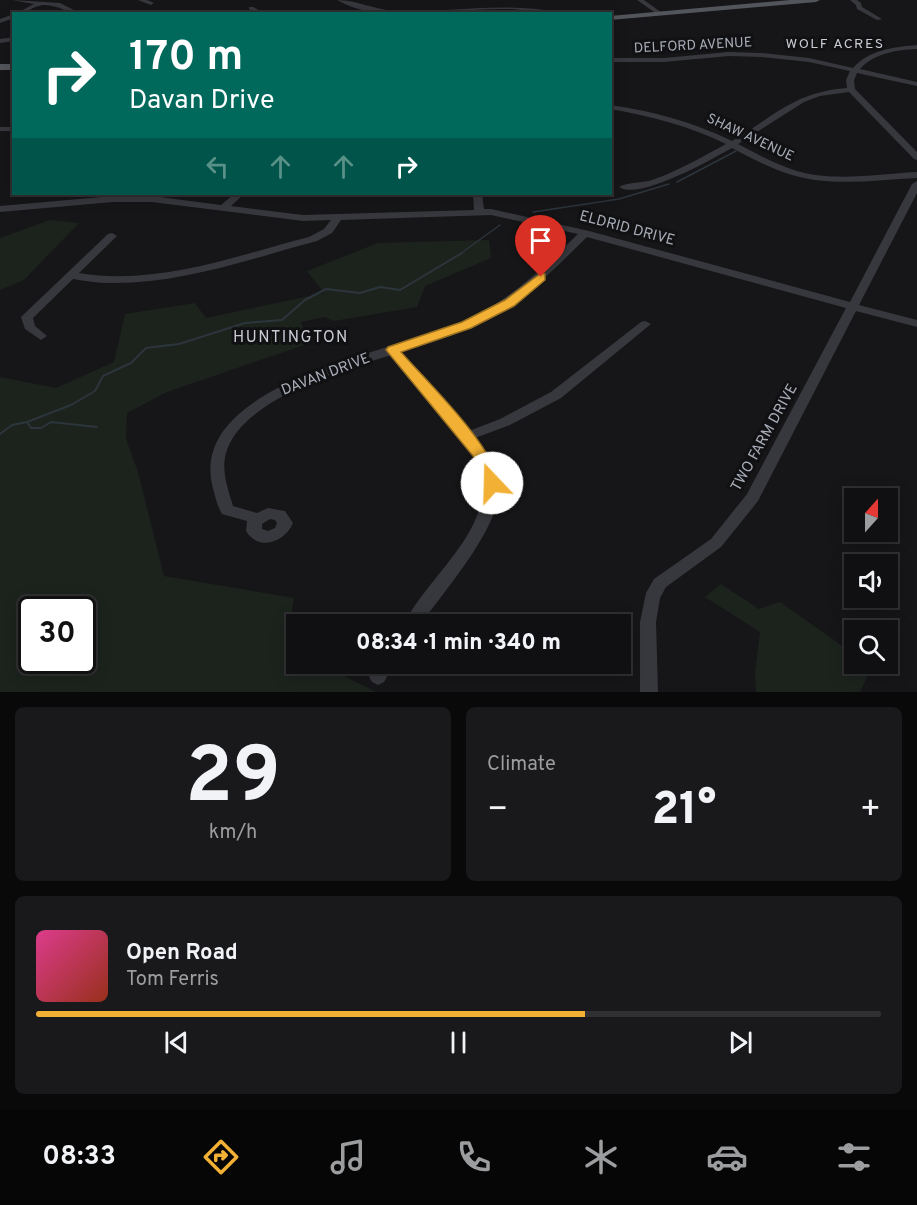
<!DOCTYPE html>
<meta charset="utf-8">
<style>
:root{--surface:#101012;--page:#19191b;--text:#f1f3f6;--muted:#9c9d9f;--line:#303032;--accent:#f2b134}
body{margin:0;font-family:Overpass,sans-serif;background:var(--page);color:var(--text);height:100vh;display:flex;flex-direction:column;font-size:22px;white-space:nowrap}
*{box-sizing:border-box;margin:0}
p{font-size:20px;color:var(--muted)}
.icon{flex:none;width:33px;height:33px;fill:none;stroke:currentColor;stroke-width:2;stroke-linecap:round;stroke-linejoin:round}
.map{position:relative;height:692px;overflow:hidden}
.details{display:flex;flex-direction:column;gap:15px;padding:15px;background:#09090a;flex:1}
.details>*{flex:none}
.top-card{position:absolute;left:12px;top:12px;width:600px;height:183px;border-radius:0px;box-shadow:0 3px 15px #0003,0 0 0 2px var(--line);background:#00695c;color:#fff;overflow:hidden}
.needle{width:39px;rotate:21deg}
.buttons{position:absolute;left:844px;top:488px;display:grid;gap:12px}
.buttons a{display:grid;place-items:center;width:54px;height:54px;border-radius:0px;background:var(--surface);box-shadow:0 3px 15px #0003,0 0 0 2px var(--line);font-size:30px}
.speed{position:absolute;left:18px;top:596px;display:flex;gap:12px;font-size:30px;font-weight:700;text-align:center}
.speed>*{display:grid;place-content:center;width:78px;height:78px;border-radius:50%;background:var(--surface);box-shadow:0 3px 15px #0003,0 0 0 2px var(--line);line-height:1}
.speed .limit{border:3px solid #111;border-radius:9px;background:#fff;color:#111}
.pin{position:absolute;display:grid;place-items:center;width:51px;height:51px;color:#fff;margin:-62px -26px;border-radius:50% 50% 50% 0;rotate:-45deg;box-shadow:0 0 6px #0007}
.pin .icon{rotate:45deg}
.me{position:absolute;width:66px;margin:-33px;rotate:339deg;stroke-linejoin:round;filter:drop-shadow(0 0 4px #0008)}
.turn{display:flex;align-items:center;gap:21px;height:126px;padding:0 18px;font-size:27px}
.turn .icon{width:78px;height:78px;stroke-width:2.5}
.turn b{display:block;font-size:42px;line-height:51px}
.lanes{display:flex;align-items:center;height:57px;padding:0 18px;background:#0003;justify-content:center;gap:30px;direction:ltr}
.lanes .off{opacity:.35}
.big{font-size:45px;font-weight:800;line-height:1.1}
.details .card{flex:1;display:flex;flex-direction:column;justify-content:center;gap:9px;min-width:0;padding:0 21px;border-radius:9px;background:var(--page)}
.details .dial{align-items:center;gap:0}
.dial b{font-size:78px;line-height:1}
.song{display:flex;align-items:center;gap:18px}
.cover{width:72px;height:72px;border-radius:9px;background:linear-gradient(135deg,hsl(330 70% 55%),hsl(10 70% 35%))}
.played{height:6px;border-radius:3px;background:linear-gradient(90deg,var(--accent) 65%,var(--line) 65%)}
.keys{display:flex;justify-content:space-around;direction:ltr}
.heat{display:flex;justify-content:space-between;align-items:center;font-size:33px;direction:ltr}
.details .tiles{flex:1;display:grid;gap:15px;grid-template-columns:1fr 1fr}
.card:last-child{grid-column:span 2}
.trip{position:absolute;left:286px;top:614px;width:345px;height:60px;border-radius:0px;background:var(--surface);box-shadow:0 3px 15px #0003,0 0 0 2px var(--line);font-weight:800;line-height:60px;text-align:center}
.tabs{display:flex;height:96px;justify-content:space-around;align-items:center;background:#060607;color:var(--muted)}
.tabs .icon{width:42px;height:42px}
.tabs .selected{color:var(--accent)}
.tabs b{font-size:27px;color:var(--text)}
.map>svg:first-child{display:block}
.green{fill:#1c231d;fill-rule:evenodd}
.lines{fill:none;stroke-linecap:round;stroke-linejoin:round}
.stream-far1{stroke:#2c353c;stroke-width:1.5}
.stream{stroke:#2c353c;stroke-width:2}
.minor{fill:#37383d;fill-rule:evenodd}
.major{fill:#53555c;fill-rule:evenodd}
.route{fill:#f2b134;stroke:#9d7322;stroke-width:1.5}
.labels{text-anchor:middle;dominant-baseline:central;stroke-width:6;stroke-linejoin:round;paint-order:stroke}
.far-neighbourhood-label{font-size:14px;letter-spacing:1.5px;fill:#c9ccd4;stroke:#111113}
.far-street-label{font-size:14px;fill:#a8adb8;stroke:#111113}
.street-label{font-size:15px;fill:#a8adb8;stroke:#111113}
.neighbourhood-label{font-size:16px;letter-spacing:1.5px;fill:#c9ccd4;stroke:#111113}
</style>
<div class="map">
<svg width="917" height="692" viewBox="0 0 917 692">
<rect width="100%" height="100%" fill="#161618"/>
<path class="green" d="M50 220 79 223 24 280 0 290V238Z
M489 240 491 258 425 286 417 307 334 321 324 317 301 322 307 344 167 392 127 413 126 439 138 472 164 576 294 598 286 648 297 653V663H316L377 692H0V377L56 388 114 362 125 314 195 303 206 318 324 293 307 271 378 243ZM32 609H82V660H32Z
M721 584 759 609 780 602 855 655V663H866L872 667 860 692H756L755 672 760 632 705 597Z"/>
<g class="lines">
<path class="stream-far1" d="M677 182 736 151
M533 212 619 199 669 184
M460 254 500 225"/>
<path class="stream" d="M27 422 71 405 95 391 103 376 131 363 146 348 179 344 245 323 282 320 305 300 326 289 360 293 380 287 400 290 462 253
M0 434 12 425 27 422 31 428H41L51 422 97 427"/>
<path class="minor" d="M12 0 60 3 82 14C68 14 57 4 43 5 33 6 26 14 15 14L34 4Z
M138 0H147L154 3 151 5Z
M337 0C357 0 375 10 395 11 449 13 512 0 564 14 542 14 521 8 500 9 451 9 381 26 337 0Z
M637 0H644L662 13 657 14Z
M850 0H857L861 3 862 7 882 19 877 20 857 9 856 5Z
M249 7H253L266 14H257L249 9Z
M14 14V18L0 23V19Z
M14 37V41L0 43V39Z
M917 45V49C897 50 874 53 860 69L917 82V86L857 73 854 80 855 89 917 152V160L914 159 849 92 820 96 804 102 738 144C757 154 777 165 797 171 835 182 878 174 917 172V178C876 180 832 187 792 175 771 169 751 158 732 148 712 159 639 201 619 187 627 182 642 183 652 180 678 171 702 157 726 144 689 126 651 116 610 109V105C653 111 693 122 732 141 775 116 794 92 847 88L846 80 850 71 809 62 761 57 729 56 664 62H610V58H664L729 52 761 53 809 58 853 68C869 50 894 47 917 45Z
M0 127H14V131H0Z
M917 181V193L859 305 917 320V327L856 311 758 501 721 547 666 587 660 598 656 622 658 692H640V622L646 593 654 579 711 539 747 494 846 308 587 237C556 267 526 299 488 319 461 334 431 343 401 352L469 431 500 419 551 392 641 322 645 321 651 324 561 398 510 425 475 438C487 453 498 469 499 488 500 528 444 591 421 624H404C430 571 508 521 474 455L391 355C344 370 241 399 226 453 221 471 228 489 233 506L257 513 268 508 285 511 293 523C285 542 259 552 246 531L247 521 222 514C218 507 216 500 214 492 180 383 396 352 463 322 508 302 543 268 578 234L491 215 341 220 332 233 317 241C250 259 180 284 110 283 98 283 85 281 73 279L33 318 35 326 47 336 41 340 25 329 21 317 108 234 112 233 117 236 79 273C157 286 235 256 309 237L324 229 331 220 303 221 152 202H113L0 212V206L113 196H152L221 205 234 194H244L231 206 303 215 474 210 473 194H482L484 209H491L589 231 850 302 912 184ZM270 519 275 520 277 523 275 528 268 531 262 529V524Z
M377 663H395L384 682 378 685 372 682 369 677Z"/>
<path class="major" d="M790 0H820L816 2 610 20V16Z
M0 64H14V70H0Z"/>
</g>
<path class="route" d="M541 273 545 274V280L514 306 471 328 401 352C430 385 490 442 500 483L497 487H486C480 478 479 466 473 456L386 350 388 347 462 322 505 300Z"/>
<g class="labels">
<g class="far-neighbourhood-label">
<text x="835" y="44">WOLF ACRES</text>
</g>
<g class="far-street-label">
<text transform="translate(693 46) rotate(-3)">DELFORD AVENUE</text>
<text transform="translate(750 138) rotate(25)">SHAW AVENUE</text>
</g>
<g class="street-label">
<text transform="translate(627 229) rotate(15)">ELDRID DRIVE</text>
<text transform="translate(326 375) rotate(-21)">DAVAN DRIVE</text>
<text transform="translate(765 438) rotate(-61)">TWO FARM DRIVE</text>
</g>
<g class="neighbourhood-label">
<text x="291" y="338">HUNTINGTON</text>
</g>
</g>
</svg>
<div class="buttons">
<a><svg class="needle" viewBox="-14 -14 28 28"><path d="M0-13l5 13h-10z" fill="#e53935"/><path d="M0 13l5-13h-10z" fill="#9c9d9f"/></svg></a>
<a><svg class="icon" aria-label="sound" viewBox="0 0 24 24"><path d="M4 9h4l5-4v14l-5-4H4zM17 9q2 3 0 6"/></svg></a>
<a><svg class="icon" aria-label="search" viewBox="0 0 24 24"><circle cx="10" cy="10" r="6"/><path d="M15 15l6 6"/></svg></a>
</div>
<div class="speed"><div class="limit">30</div></div>
<div class="pin" style="left:541px;top:277px;background:#d93025"><svg class="icon" aria-label="arrive" viewBox="0 0 24 24"><path d="M6 21V4h12l-3 4 3 4H6"/></svg></div>
<svg class="me" style="left:492px;top:483px" viewBox="-20 -20 40 40"><circle r="19" fill="#fff"/><path d="M0-13L10 11 0 6-10 11z" fill="#f2b134"/></svg>
<div class="trip">08:34 · 1 min · 340 m</div>
<div class="top-card">
<div class="turn"><svg class="icon" aria-label="right" viewBox="0 0 24 24"><path d="M7 20v-9h11M14 6l5 5-5 5"/></svg><div><b>170 m</b>Davan Drive</div></div>
<div class="lanes"><svg class="icon off" aria-label="left" viewBox="0 0 24 24"><path d="M17 20v-9H6M10 6l-5 5 5 5"/></svg><svg class="icon off" aria-label="ahead" viewBox="0 0 24 24"><path d="M12 20V5M6 11l6-6 6 6"/></svg><svg class="icon off" aria-label="ahead" viewBox="0 0 24 24"><path d="M12 20V5M6 11l6-6 6 6"/></svg><svg class="icon" aria-label="right" viewBox="0 0 24 24"><path d="M7 20v-9h11M14 6l5 5-5 5"/></svg></div>
</div>
</div>
<section class="details">
<div class="tiles">
<div class="card dial"><b>29</b><p>km/h</p></div>
<div class="card"><p>Climate</p>
<div class="heat"><a>−</a><b class="big">21°</b><a>+</a></div>
</div>
<div class="card">
<div class="song"><i class="cover"></i><div><b>Open Road</b><p>Tom Ferris</p></div></div>
<div class="played"></div>
<div class="keys"><svg class="icon" aria-label="previous" viewBox="0 0 24 24"><path d="M18 5L8 12l10 7zM5 5v14"/></svg><svg class="icon" aria-label="pause" viewBox="0 0 24 24"><path d="M8 5v14M16 5v14"/></svg><svg class="icon" aria-label="next" viewBox="0 0 24 24"><path d="M6 5l10 7-10 7zM19 5v14"/></svg></div>
</div>
</div>
</section>
<nav class="tabs">
<b>08:33</b>
<svg class="icon selected" aria-label="directions" viewBox="0 0 24 24"><path d="M12 3l9 9-9 9-9-9zM9 14v-3h6M13 9l2 2-2 2"/></svg>
<svg class="icon" aria-label="music" viewBox="0 0 24 24"><path d="M9 18V5l10-2v13"/><circle cx="6" cy="18" r="3"/><circle cx="16" cy="16" r="3"/></svg>
<svg class="icon" aria-label="phone" viewBox="0 0 24 24"><path d="M5 4h4l2 5-3 2q2 4 5 5l2-3 5 2v4C11 20 4 13 5 4z"/></svg>
<svg class="icon" aria-label="climate" viewBox="0 0 24 24"><path d="M12 3v18M4 7l16 10M4 17L20 7"/></svg>
<svg class="icon" aria-label="car" viewBox="0 0 24 24"><path d="M5 17H2v-5l4-1 3-4h7l3 4 3 1v5h-3M9 17h6M6 11h13"/><circle cx="7" cy="17" r="2"/><circle cx="17" cy="17" r="2"/></svg>
<svg class="icon" aria-label="filters" viewBox="0 0 24 24"><path d="M4 7h16M4 17h16"/><circle cx="9" cy="7" r="2"/><circle cx="15" cy="17" r="2"/></svg>
</nav>
